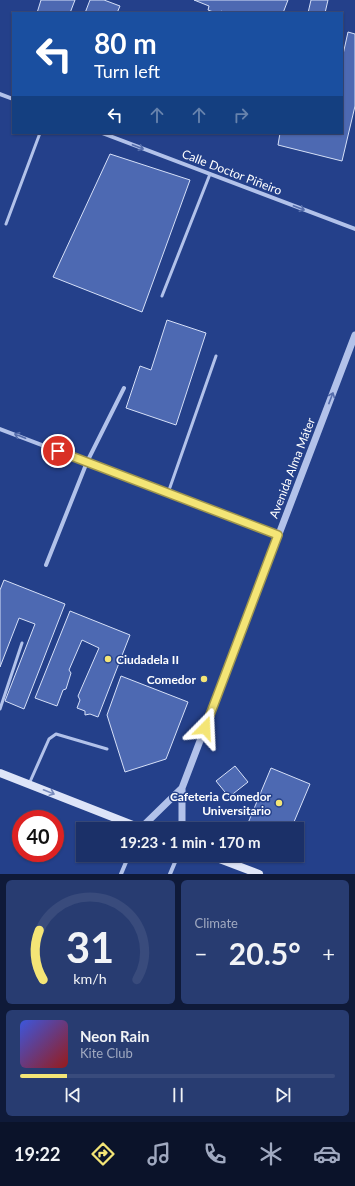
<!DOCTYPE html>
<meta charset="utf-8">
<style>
:root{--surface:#1b3068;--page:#283c71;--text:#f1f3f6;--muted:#a0a9c0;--line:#394b7c;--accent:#f4e576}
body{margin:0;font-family:Lato,sans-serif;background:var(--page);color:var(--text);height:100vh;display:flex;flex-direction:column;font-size:15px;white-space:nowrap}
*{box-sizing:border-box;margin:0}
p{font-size:13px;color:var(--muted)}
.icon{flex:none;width:22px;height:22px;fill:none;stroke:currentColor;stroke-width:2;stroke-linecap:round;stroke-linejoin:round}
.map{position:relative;height:874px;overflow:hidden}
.sheet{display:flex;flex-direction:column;gap:6px;padding:6px;background:#0f1a39;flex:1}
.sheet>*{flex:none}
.guide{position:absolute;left:12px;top:12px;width:331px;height:122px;border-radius:0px;box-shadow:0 1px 3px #0004,0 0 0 1px var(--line);background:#1a4fa0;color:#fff;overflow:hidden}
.speed{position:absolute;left:12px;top:810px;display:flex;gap:8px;font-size:20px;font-weight:700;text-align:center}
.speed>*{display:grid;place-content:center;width:52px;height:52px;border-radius:50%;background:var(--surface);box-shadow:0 1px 3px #0004,0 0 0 1px var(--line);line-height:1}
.speed .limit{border:6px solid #d22;background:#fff;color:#111}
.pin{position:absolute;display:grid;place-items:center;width:34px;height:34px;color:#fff;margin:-17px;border:2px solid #fff;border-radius:50%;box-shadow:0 1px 4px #0007}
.me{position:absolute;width:44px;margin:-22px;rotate:21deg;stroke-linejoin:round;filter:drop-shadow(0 0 3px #0008)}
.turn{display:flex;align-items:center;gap:14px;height:84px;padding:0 16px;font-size:18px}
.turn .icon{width:52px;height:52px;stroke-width:2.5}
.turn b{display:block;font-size:28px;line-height:34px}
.lanes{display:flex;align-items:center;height:38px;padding:0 16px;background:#0003;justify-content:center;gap:20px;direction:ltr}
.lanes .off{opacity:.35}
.big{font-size:30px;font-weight:700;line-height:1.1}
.sheet .tile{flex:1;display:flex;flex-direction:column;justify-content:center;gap:6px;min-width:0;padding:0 14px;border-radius:6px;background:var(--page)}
.sheet .dial{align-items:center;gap:0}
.dial svg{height:104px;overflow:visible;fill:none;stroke:var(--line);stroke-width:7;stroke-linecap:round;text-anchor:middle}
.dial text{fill:var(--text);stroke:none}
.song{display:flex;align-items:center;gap:12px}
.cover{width:48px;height:48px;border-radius:6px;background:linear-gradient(135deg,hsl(230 70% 55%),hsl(0 70% 35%))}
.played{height:4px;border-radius:2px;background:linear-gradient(90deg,var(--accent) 15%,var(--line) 15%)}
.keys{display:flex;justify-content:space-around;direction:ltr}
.heat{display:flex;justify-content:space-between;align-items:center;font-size:22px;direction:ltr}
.sheet .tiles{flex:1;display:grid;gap:6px;grid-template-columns:1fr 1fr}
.tile:last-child{grid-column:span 2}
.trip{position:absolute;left:76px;top:822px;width:228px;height:40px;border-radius:0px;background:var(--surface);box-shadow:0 1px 3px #0004,0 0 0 1px var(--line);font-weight:700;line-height:40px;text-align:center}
.tabs{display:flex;height:64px;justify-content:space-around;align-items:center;background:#0b132a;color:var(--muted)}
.tabs .icon{width:28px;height:28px}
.tabs .active{color:var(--accent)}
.tabs b{font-size:18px;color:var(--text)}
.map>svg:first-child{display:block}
.building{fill:#4d69b2;stroke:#d6e0f8}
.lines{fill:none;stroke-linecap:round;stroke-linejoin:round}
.service{stroke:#b2c2ea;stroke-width:3}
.minor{stroke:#b2c2ea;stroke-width:4}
.tertiary{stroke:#b2c2ea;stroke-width:7}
.secondary{stroke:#dde4f8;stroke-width:8}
.oneway{stroke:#566eac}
.oneway2{stroke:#778abc}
.route-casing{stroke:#9f954d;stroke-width:10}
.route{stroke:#f4e576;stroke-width:7}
.poi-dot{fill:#f4e576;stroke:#24408a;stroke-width:1.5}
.labels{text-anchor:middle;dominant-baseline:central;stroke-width:3;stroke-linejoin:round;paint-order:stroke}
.street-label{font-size:12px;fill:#fff;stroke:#24408a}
.poi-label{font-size:12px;font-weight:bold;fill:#fff;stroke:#24408a;text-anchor:end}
</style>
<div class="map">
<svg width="355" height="874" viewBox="0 0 355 874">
<rect width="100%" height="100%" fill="#24408a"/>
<path class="building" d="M41 0H75L70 13H37Z
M90 0H104L120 6 117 13H85Z
M194 0H288L283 13H225L221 11 220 13H216L208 10 209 6Z
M311 0H328L325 13H308Z
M348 32 355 34V106L342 161 278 145 280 133H342V59Z
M110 154 190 180 142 312 53 277Z
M167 320 206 333 176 425 126 408 140 366 151 370Z
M4 580 65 604 24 709 5 701 35 624 19 618 0 667V590Z
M70 611 130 635 98 717 90 714 85 715V711L77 708 80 700 78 696 99 648 82 640 69 670 71 673 66 689 63 690 57 706 35 698Z
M121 676 188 702 166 759 125 772 107 715Z
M235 766 248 782 229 797 216 781Z
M271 768 310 784 291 829H263L248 823Z"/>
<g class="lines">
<path class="service" d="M6 224 40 133
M162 296 210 174
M168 493 216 356
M0 709 22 643
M29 784 49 739 56 734 107 749"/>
<path class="minor" d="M0 94 13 99
M102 133 355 229
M0 429 278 535
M46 565 87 462 124 388
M121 874 129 855
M170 874 178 855"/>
<path class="tertiary" d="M141 828 182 788
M182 829V788L355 335"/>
<path class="secondary" d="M0 773 143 829
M209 855 259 874"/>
</g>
<defs><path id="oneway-shaft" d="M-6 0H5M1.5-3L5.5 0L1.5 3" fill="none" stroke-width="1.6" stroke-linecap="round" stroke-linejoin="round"/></defs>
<g class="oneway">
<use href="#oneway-shaft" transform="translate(138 147) rotate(21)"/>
<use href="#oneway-shaft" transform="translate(299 208) rotate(21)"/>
<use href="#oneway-shaft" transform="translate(331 398) rotate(-69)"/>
<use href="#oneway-shaft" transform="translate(20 436) rotate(-159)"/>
</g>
<use class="oneway2" href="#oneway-shaft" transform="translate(49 792) rotate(22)"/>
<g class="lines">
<defs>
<path id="route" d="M58 451 278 535 205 728"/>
</defs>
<use href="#route" class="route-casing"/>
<use href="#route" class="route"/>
</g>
<g class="poi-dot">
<circle cx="108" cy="659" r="4"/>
<circle cx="204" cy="679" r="4"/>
<circle cx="279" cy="803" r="4"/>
</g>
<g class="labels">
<g class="street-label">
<text transform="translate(232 172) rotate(21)">Calle Doctor Piñeiro</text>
<text transform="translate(292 468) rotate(-69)">Avenida Alma Máter</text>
</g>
<g class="poi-label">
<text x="116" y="659" text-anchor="start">Ciudadela II</text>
<text x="196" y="679">Comedor</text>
<text x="271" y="796">Cafeteria Comedor<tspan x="271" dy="14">Universitario</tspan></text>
</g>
</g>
</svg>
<div class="speed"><div class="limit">40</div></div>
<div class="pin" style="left:58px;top:451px;background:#d93025"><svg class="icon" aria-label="arrive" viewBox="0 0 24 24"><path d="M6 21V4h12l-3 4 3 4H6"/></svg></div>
<svg class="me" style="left:205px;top:728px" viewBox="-20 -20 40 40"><path d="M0-17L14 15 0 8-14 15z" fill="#f4e576" stroke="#fff" stroke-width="4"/></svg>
<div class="trip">19:23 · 1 min · 170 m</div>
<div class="guide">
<div class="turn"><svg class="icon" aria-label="left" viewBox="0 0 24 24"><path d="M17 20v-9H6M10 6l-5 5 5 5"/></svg><div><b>80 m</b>Turn left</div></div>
<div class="lanes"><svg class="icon" aria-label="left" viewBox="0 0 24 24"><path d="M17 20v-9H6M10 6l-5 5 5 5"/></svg><svg class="icon off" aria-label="ahead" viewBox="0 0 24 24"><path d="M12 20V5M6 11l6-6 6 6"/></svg><svg class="icon off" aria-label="ahead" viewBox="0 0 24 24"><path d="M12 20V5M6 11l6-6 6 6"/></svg><svg class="icon off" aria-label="right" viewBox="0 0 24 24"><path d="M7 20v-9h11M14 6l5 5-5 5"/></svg></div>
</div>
</div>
<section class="sheet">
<div class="tiles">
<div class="tile dial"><svg viewBox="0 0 100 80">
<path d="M14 69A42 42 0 1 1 86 69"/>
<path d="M14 69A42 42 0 0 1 11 31" stroke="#f4e576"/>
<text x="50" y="56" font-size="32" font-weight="700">31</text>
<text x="50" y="72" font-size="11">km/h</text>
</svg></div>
<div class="tile"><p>Climate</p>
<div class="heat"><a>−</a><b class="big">20.5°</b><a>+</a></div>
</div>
<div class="tile">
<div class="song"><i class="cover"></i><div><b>Neon Rain</b><p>Kite Club</p></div></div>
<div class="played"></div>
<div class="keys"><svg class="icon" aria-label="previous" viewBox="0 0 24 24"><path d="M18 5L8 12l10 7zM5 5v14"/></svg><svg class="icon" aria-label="pause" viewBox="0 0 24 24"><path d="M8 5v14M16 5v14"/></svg><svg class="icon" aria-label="next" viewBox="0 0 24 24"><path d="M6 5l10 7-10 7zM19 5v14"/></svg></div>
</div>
</div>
</section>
<nav class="tabs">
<b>19:22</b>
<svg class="icon active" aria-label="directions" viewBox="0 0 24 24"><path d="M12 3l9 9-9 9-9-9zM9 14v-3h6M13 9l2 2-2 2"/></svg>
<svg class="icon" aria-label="music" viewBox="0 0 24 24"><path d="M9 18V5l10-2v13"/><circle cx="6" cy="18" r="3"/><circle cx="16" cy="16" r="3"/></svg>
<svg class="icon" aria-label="phone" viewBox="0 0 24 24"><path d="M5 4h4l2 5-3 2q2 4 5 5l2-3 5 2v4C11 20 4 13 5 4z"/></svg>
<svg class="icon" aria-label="climate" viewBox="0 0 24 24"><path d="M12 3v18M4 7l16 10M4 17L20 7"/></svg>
<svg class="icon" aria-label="car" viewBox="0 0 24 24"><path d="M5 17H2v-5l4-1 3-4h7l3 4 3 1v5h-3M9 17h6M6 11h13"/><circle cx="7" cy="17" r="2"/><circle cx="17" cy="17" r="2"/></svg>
</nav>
